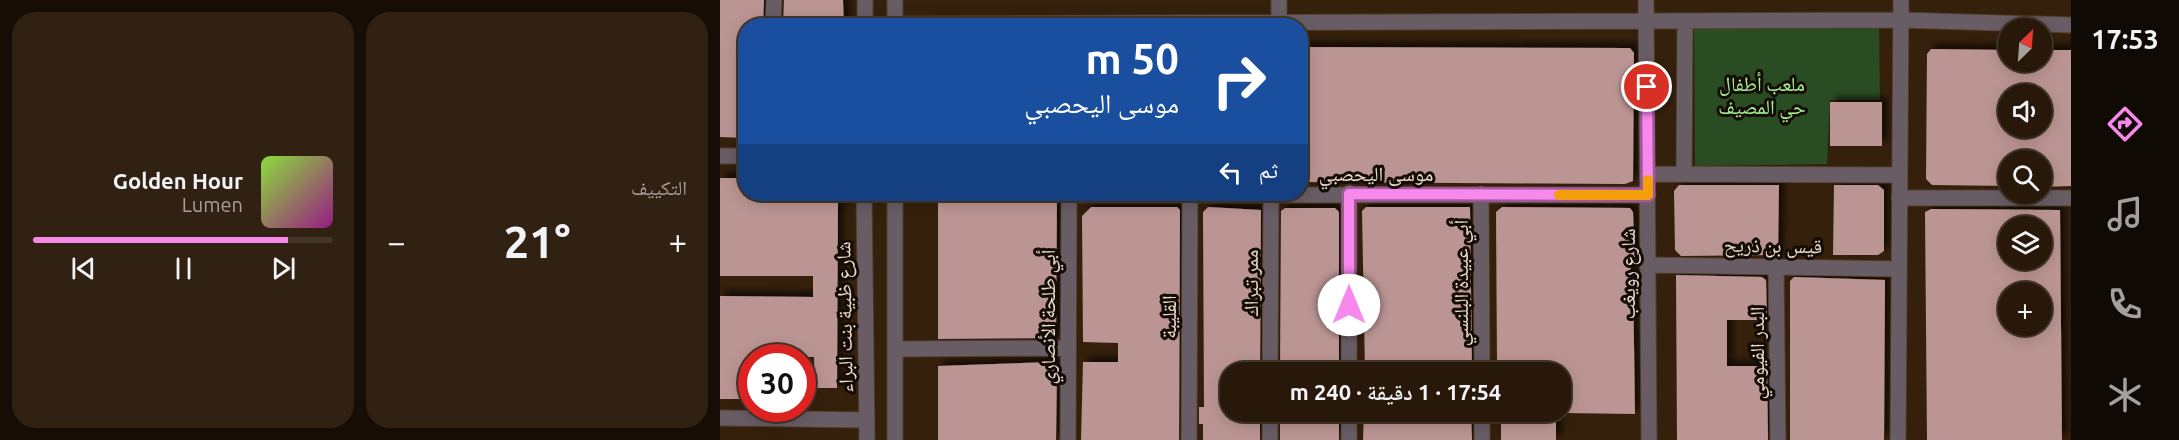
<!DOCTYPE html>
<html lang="ar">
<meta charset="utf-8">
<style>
:root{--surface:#281809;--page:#302112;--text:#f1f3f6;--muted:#a5a09c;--line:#44372a;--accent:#f788ec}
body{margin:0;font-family:Ubuntu,"Noto Naskh Arabic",sans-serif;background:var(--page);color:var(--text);direction:rtl;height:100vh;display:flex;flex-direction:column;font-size:22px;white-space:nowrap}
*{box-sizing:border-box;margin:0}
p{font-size:20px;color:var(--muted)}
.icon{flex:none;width:33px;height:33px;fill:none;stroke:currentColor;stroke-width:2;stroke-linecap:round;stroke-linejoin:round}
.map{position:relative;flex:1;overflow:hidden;direction:ltr}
.side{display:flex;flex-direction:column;gap:12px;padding:12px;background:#160d05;width:720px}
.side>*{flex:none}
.banner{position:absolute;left:18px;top:18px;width:570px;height:183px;border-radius:24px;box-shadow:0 3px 15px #0003,0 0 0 2px var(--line);direction:rtl;background:#1a4fa0;color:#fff;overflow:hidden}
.needle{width:39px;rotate:25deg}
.fabs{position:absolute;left:1278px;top:18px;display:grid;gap:12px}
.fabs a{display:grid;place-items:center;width:54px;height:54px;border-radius:50%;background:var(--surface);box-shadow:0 3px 15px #0003,0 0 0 2px var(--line);font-size:30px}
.speed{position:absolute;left:18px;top:344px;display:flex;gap:12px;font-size:30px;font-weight:700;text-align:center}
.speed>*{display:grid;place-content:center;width:78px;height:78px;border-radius:50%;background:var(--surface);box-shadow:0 3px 15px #0003,0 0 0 2px var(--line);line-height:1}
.speed .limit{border:9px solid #d22;background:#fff;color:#111}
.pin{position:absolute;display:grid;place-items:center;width:51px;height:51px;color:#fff;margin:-26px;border:3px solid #fff;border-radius:50%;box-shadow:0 2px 6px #0007}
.me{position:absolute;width:66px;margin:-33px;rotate:0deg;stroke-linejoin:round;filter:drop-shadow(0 0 4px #0008)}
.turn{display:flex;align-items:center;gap:21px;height:126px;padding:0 30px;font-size:27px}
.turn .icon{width:78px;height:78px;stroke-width:2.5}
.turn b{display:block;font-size:42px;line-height:51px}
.then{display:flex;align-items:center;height:57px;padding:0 30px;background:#0003;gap:12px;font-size:22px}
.big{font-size:45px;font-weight:600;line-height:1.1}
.side .widget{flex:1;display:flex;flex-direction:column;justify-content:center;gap:9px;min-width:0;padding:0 21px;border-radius:24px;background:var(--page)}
.song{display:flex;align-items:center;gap:18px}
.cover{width:72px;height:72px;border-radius:9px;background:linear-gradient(135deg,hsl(90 70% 55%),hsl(310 70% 35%))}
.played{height:6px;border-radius:3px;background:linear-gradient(90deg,var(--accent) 85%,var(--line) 85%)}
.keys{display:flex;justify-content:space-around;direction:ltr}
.heat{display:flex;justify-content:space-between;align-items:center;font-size:33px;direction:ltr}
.side .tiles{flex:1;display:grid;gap:12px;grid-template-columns:repeat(2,1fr)}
.trip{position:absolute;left:500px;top:362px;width:351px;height:60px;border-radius:24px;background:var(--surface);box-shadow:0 3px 15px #0003,0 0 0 2px var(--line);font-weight:600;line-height:60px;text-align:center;direction:rtl}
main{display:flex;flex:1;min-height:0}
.menu{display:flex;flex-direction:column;width:108px;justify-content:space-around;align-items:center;background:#100a04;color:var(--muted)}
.menu .icon{width:42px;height:42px}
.menu .on{color:var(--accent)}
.menu b{font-size:27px;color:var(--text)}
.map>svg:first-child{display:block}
.green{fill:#2a4c23}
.building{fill:#bb9593;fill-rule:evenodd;filter:url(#shadow)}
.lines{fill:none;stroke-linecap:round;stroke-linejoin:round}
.minor-casing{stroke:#523e2b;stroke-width:17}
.minor{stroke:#695d65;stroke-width:15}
.route-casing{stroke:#a15899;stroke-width:15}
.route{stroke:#f788ec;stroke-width:10}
.slow{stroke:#f59e0b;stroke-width:10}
.labels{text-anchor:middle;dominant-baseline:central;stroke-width:6;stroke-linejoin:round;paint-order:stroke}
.park-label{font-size:20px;fill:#a4f396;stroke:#150c05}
.street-label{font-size:20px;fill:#e9dbcf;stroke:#150c05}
</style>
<main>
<nav class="menu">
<b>17:53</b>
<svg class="icon on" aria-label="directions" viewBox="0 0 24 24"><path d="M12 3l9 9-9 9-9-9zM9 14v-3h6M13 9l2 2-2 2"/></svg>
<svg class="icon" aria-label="music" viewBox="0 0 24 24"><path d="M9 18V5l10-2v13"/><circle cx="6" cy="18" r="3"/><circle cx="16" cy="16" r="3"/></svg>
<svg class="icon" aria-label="phone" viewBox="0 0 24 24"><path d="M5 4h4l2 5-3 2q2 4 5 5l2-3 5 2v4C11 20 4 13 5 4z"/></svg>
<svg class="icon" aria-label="climate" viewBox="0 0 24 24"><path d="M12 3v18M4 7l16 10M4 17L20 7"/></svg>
</nav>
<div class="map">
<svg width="1351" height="440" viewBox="0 0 1351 440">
<defs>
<filter id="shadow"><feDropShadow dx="5.5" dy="-5.5" stdDeviation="3" flood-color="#0009"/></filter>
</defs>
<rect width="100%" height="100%" fill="#35200c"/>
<path class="green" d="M1159 27 1160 100H1110L1107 164 975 166 974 28Z"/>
<path class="building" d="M0 0H44L43 26H26V138L0 137Z
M64 0H123L124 26H63Z
M580 47 910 48 914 53 913 181 905 184 580 182Z
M1211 49 1288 50V62H1325V50H1351V186L1322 187V160H1288V186L1212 185 1206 179 1207 54ZM1288 94H1325L1326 125H1322V128H1288Z
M1110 102H1162V146H1110Z
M0 178H26V194H116L118 200 117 388H95L94 357H32V399H0V296L93 297V276H0Z
M959 185H1059L1058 255 961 256 955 250 954 191Z
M1114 185H1158L1164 190V251L1158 255H1113Z
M218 194H337L336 338 218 339Z
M371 207H457L460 210 459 440H361L363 362H398V343L363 342 362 216Z
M488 207 541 210 540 372H510V411H540V440H483V424H479V407H484L483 212Z
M646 207H750L752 372H645L642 211Z
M782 207 910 208 913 212 915 257H910L911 275H913L915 414 843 413V365L777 364 776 212Z
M565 208H615L619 212V372H560L561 211Z
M1211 209 1340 210 1342 440H1207L1205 212ZM1288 226H1322V260H1288ZM1288 292H1322V326H1288Z
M956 275 1042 277 1046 280 1047 320H1007V366H1047L1048 440H957Z
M1074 277 1165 280 1164 440H1070V281Z
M332 362 337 367 336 440H218V366Z
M560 411H619V440H560Z
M644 411H751L752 440H643Z
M781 411H836V440H781Z"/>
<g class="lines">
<defs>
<path id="minor" d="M926 0 929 440
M559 23V0
M175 24 1181 20 1351 25
M53 26 54 0
M145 26V0
M175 26V0
M0 156H26
M928 174 1180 175
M964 174 965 22
M629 193V372
M144 194 147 440
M175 194V440
M761 194 762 372
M349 195H928
M1179 198H1351
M927 265 1179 269
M1056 265 1058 440
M175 349 348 348
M550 372 551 194
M629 411V440
M762 411V440
M0 418 147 420
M348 440 349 194
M469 440 470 194
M550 440V411
M1178 440 1181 0"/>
</defs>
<use href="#minor" class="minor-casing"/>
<use href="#minor" class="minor"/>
</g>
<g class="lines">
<defs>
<path id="route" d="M629 305V194L928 195 927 87"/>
</defs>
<use href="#route" class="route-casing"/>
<use href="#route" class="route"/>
<path class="slow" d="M839 195H928V180"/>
</g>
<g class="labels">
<g class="park-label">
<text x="1042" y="83">ملعب أطفال<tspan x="1042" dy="23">حي المصيف</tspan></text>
</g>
<g class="street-label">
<text x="656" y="173">موسى اليحصبي</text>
<text transform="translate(1053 245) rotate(1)">قيس بن ذريح</text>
<text transform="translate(907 274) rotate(-90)">شارع رويغب</text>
<text transform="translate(530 283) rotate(-90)">ممر تبراك</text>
<text transform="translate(740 283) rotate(-90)">أبي عبيدة البلنسي</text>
<text transform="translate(124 317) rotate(-91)">شارع ظبية بنت البراء</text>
<text transform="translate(327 317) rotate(-90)">أبي طلحة الأنصاري</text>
<text transform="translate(448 317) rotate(-90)">القليبة</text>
<text transform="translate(1036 353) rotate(-90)">البدر الفيومي</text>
</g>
</g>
</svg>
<div class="fabs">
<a><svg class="needle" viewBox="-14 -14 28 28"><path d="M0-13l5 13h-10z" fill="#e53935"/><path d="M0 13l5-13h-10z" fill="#a5a09c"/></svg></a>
<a><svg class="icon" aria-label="sound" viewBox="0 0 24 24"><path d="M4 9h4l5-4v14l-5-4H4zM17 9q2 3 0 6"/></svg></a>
<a><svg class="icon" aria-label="search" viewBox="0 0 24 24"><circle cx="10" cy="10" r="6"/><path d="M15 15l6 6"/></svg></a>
<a><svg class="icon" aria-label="layers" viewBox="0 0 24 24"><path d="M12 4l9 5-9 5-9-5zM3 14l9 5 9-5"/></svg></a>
<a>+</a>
</div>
<div class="speed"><div class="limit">30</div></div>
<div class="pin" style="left:927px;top:87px;background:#d93025"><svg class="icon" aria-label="arrive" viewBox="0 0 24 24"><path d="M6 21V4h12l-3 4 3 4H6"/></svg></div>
<svg class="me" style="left:629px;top:305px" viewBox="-20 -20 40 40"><circle r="19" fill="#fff"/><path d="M0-13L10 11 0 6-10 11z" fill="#f788ec"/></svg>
<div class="trip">17:54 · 1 دقيقة · 240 m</div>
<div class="banner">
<div class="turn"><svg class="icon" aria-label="right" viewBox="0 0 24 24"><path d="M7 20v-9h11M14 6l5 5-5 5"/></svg><div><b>50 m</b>موسى اليحصبي</div></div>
<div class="then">ثم<svg class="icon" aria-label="left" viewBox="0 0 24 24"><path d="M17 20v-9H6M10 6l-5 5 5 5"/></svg></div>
</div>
</div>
<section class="side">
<div class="tiles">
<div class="widget"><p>التكييف</p>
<div class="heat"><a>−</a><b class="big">21°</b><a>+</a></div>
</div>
<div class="widget">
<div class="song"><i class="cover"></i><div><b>Golden Hour</b><p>Lumen</p></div></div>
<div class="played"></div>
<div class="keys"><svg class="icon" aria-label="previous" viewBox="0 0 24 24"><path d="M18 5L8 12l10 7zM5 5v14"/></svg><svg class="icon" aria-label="pause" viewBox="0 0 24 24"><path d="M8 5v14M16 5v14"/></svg><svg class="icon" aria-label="next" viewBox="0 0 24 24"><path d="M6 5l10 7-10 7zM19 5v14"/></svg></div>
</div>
</div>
</section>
</main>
